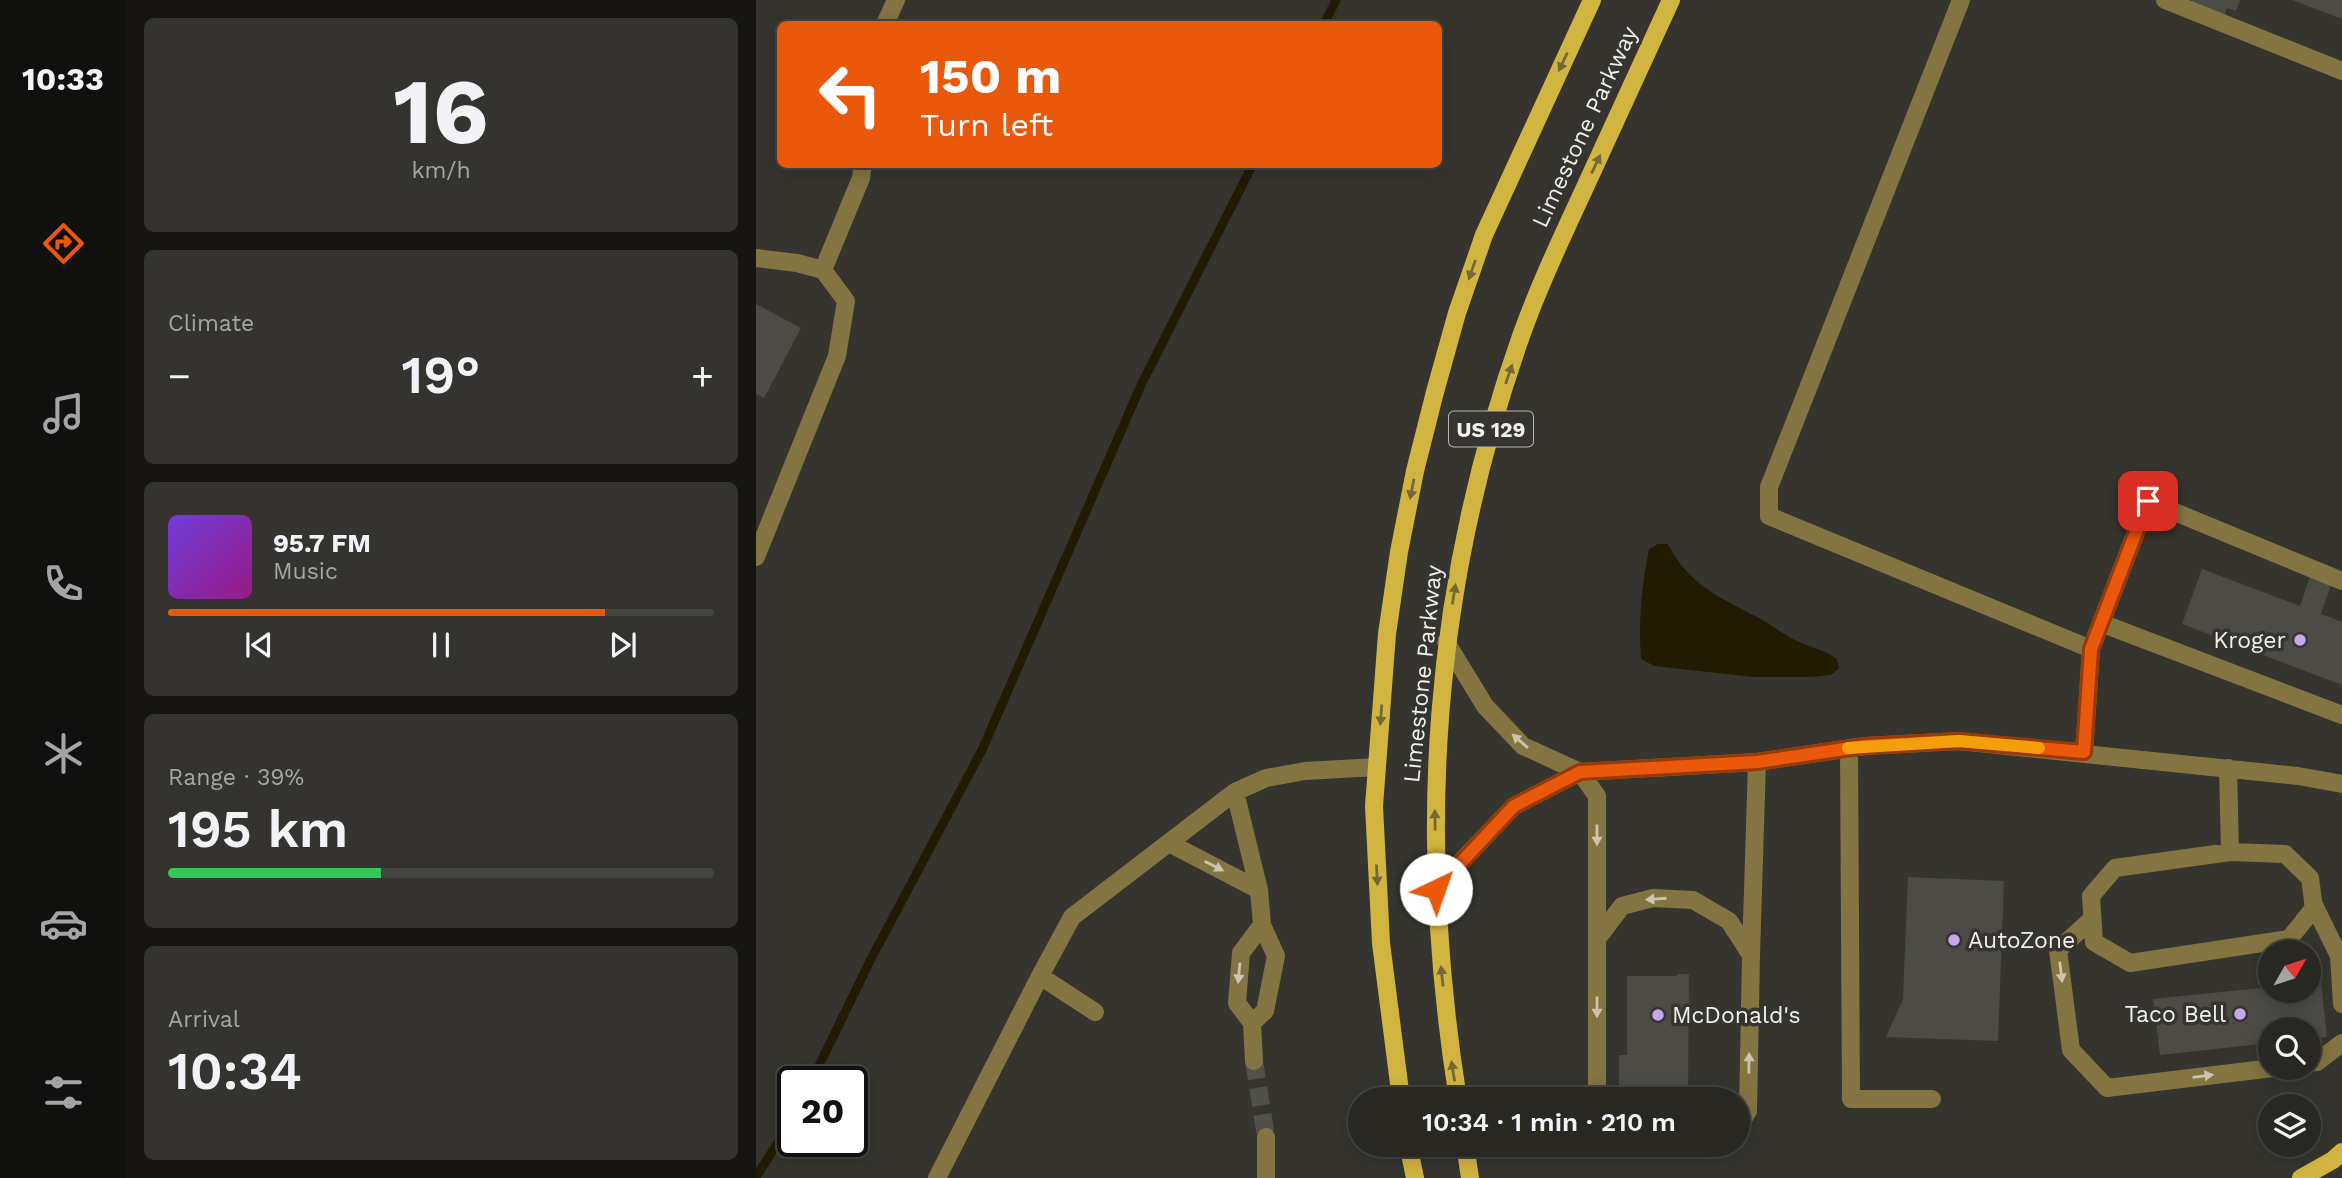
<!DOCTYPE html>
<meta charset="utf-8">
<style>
:root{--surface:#282722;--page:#34332f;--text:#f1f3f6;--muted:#a5a5a5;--line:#444440;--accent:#ea580c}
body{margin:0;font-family:"Work Sans",sans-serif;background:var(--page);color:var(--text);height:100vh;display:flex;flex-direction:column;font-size:26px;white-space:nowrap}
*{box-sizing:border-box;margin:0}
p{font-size:23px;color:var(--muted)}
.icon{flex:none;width:38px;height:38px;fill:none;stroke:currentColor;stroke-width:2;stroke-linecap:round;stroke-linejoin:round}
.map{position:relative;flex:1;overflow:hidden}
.drawer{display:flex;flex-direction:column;gap:18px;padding:18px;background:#161513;width:630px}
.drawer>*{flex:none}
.hud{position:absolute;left:21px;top:21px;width:665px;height:147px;border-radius:10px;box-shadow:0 4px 18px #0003,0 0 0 2px var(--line);background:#ea580c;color:#fff;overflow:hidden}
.needle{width:46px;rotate:51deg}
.fabs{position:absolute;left:1502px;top:940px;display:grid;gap:14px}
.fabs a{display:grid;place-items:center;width:63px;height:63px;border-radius:50%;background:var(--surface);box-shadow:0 4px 18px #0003,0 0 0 2px var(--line);font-size:35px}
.speed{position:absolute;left:21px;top:1066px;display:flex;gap:14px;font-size:35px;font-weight:700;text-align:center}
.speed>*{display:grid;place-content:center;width:91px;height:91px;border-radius:50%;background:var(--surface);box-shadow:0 4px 18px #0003,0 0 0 2px var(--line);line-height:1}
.speed .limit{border:4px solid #111;border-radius:10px;background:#fff;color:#111}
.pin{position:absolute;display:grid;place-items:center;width:60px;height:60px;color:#fff;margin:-30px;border-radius:14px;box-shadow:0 4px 10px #0006}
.me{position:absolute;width:77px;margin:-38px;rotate:42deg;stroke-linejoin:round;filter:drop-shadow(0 0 5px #0008)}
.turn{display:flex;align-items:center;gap:24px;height:147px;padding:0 28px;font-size:32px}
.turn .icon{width:91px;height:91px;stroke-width:2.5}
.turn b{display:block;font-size:49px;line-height:60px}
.big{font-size:52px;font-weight:600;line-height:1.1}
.drawer .widget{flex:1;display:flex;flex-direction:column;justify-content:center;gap:10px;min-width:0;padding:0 24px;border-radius:10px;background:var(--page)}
.drawer .dial{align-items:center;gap:0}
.dial b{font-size:91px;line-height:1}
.song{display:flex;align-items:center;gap:21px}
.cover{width:84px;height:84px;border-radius:10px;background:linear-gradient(135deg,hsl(260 70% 55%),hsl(310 70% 35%))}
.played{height:7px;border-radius:4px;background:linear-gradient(90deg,var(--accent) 80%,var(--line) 80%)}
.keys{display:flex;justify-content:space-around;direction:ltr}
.heat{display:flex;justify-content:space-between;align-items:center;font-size:38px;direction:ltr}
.charge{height:10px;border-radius:5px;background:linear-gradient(90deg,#34c759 39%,var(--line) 0)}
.trip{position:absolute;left:592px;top:1087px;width:402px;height:70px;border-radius:35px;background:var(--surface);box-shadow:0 4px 18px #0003,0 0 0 2px var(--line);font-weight:600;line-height:70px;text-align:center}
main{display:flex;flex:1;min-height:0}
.menu{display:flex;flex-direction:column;width:126px;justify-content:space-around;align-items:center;background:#10100e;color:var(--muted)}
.menu .icon{width:49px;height:49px}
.menu .active{color:var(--accent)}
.menu b{font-size:32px;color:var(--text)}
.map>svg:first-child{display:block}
.water{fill:#211b04}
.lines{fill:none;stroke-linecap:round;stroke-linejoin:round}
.stream{stroke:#211b04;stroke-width:9}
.building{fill:#4d4b45}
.minor-tunnel{stroke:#51504a;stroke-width:18;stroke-dasharray:18 9;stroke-linecap:butt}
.minor{stroke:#837542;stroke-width:18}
.major{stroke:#d2b541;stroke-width:18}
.oneway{fill:#746836}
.oneway2{fill:#cac4b0}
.route-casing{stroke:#983908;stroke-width:18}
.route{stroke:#ea580c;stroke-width:12}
.slow{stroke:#f59e0b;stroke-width:12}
.poi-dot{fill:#c7a6ef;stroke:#35342e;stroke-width:2.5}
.labels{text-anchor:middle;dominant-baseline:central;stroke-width:7;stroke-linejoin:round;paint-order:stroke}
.shield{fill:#35342e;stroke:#b8b7b2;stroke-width:2}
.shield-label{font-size:21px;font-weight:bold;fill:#f0efeb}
.street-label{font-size:23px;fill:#f0efeb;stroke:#35342e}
.poi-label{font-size:23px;fill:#f0efeb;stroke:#35342e;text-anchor:end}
</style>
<main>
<nav class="menu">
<b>10:33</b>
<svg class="icon active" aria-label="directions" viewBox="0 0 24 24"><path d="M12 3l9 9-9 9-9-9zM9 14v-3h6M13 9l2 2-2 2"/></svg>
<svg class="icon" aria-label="music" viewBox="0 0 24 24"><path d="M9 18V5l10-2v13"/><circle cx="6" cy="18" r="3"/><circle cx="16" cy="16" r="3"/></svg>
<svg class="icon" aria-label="phone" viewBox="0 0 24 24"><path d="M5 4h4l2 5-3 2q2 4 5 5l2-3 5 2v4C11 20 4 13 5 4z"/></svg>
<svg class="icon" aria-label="climate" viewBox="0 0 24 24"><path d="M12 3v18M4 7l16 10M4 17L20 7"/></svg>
<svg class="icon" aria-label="car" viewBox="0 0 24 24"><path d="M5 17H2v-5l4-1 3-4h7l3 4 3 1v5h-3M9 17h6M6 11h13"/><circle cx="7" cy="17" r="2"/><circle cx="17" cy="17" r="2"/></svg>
<svg class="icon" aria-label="filters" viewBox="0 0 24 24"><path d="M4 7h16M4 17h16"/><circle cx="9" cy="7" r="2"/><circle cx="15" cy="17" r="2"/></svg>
</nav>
<section class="drawer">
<div class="widget dial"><b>16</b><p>km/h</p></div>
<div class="widget"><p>Climate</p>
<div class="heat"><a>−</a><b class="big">19°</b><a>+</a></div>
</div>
<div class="widget">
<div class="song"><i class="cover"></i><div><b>95.7 FM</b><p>Music</p></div></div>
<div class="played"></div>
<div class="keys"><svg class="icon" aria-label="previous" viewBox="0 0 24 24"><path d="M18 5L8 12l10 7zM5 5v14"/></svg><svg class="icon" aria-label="pause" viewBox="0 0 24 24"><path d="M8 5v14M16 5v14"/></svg><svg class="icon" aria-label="next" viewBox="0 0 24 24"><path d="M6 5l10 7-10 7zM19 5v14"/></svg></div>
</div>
<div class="widget"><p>Range · 39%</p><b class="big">195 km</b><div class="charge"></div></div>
<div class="widget"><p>Arrival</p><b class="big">10:34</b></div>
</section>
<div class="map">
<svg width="1586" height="1178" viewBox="0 0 1586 1178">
<rect width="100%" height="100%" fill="#35342e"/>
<path class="water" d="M902 544H912C935 589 969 599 1010 622 1021 629 1031 637 1043 642 1057 648 1069 650 1081 659L1083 668 1075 675 1057 677H997L898 666 885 659C882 622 886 585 893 549Z"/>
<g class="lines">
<path class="stream" d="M568 24 580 0
M55 1082 115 959 226 750 386 383 497 164
M0 1177 37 1119"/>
</g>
<path class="building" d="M1436 0H1484L1480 11 1471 8 1469 15 1435 2Z
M1536 0H1586V19Z
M0 304 45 328 8 398 0 394Z
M1446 569 1544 606 1554 577 1575 585 1565 614 1586 622V685L1426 624Z
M1152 877 1248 881 1242 1041 1130 1037 1147 999Z
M921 974H933L932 1099H875V1091H863V1055H871V976H921Z
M1565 981 1571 1037 1552 1039V1029H1514V1043L1404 1055 1397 999 1514 987V990H1552V983Z"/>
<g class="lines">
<path class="minor-tunnel" d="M498 1061 510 1137"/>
<path class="minor" d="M1205 0 1013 487V516L1335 649 1392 501 1586 581
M1409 0 1586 71
M129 24 140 0
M0 258 41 263 67 270 90 301 81 356 0 557
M67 270 105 178 107 164
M1345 623 1586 715
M690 642 729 706 767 746 824 772 841 796V1099
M1093 748 1095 1099H1176
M1328 752 1335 649
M1472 768 1474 852
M479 792 503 890 506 925 520 956 509 1011 496 1023
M413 843 503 890
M1474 852 1529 854 1554 878 1558 908 1533 939 1374 963 1338 942 1335 896 1359 868Z
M679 889 758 806 824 772 1001 762 1109 746 1203 741 1542 776 1586 784
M1557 903 1583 956 1586 1004
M1336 919 1302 950 1315 1050 1351 1088 1517 1068
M841 939 866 906 897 898 937 900 973 921 995 955 992 1111 982 1128
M995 955 1001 762
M284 976 339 1012
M498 1061 496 1023 481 1003 485 953 506 925
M1552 1063 1561 1062 1586 1043
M181 1178 284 976 316 917 479 792 510 778 549 771 621 767
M510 1178V1137"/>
<path class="major" d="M645 1099 625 943 618 806 631 634 643 552 659 471 679 392 701 313 728 235 836 0
M702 1099C660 835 676 588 765 336 784 283 808 233 831 183 859 122 887 61 915 0
M652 1144 659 1178
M709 1144 714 1178
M1545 1178 1577 1160 1586 1152"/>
</g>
<defs><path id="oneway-solid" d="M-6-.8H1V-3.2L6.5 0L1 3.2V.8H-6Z" transform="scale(1.75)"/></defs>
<g class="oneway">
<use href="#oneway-solid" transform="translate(807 62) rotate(115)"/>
<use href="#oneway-solid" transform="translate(840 164) rotate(-65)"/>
<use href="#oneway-solid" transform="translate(716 270) rotate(109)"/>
<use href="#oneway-solid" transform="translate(753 374) rotate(-71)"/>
<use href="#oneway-solid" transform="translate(656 489) rotate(101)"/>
<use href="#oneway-solid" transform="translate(698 594) rotate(-81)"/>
<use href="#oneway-solid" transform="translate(625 715) rotate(94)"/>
<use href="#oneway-solid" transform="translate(679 820) rotate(-91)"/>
<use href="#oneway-solid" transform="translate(621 875) rotate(87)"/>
<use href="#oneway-solid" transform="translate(686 976) rotate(-96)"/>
<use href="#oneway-solid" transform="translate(697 1071) rotate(-99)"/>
</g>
<g class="oneway2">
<use href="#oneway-solid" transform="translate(764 741) rotate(-139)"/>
<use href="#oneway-solid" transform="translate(841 835) rotate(90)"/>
<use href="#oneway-solid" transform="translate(458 866) rotate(27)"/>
<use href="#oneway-solid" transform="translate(900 899) rotate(176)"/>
<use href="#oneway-solid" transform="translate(1305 972) rotate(83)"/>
<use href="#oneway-solid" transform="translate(483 973) rotate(95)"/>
<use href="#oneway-solid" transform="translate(841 1007) rotate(90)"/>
<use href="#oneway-solid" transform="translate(993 1063) rotate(-89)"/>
<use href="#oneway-solid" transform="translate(1447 1076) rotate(-7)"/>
</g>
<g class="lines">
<defs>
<path id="route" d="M680 889 758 806 824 772 1001 762 1109 746 1203 741 1328 752 1335 649 1392 501"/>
</defs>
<use href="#route" class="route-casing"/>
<use href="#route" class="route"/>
<path class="slow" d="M1092 748 1203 741 1283 748"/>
</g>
<g class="poi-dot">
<circle cx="1544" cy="640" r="7"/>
<circle cx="1198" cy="940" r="7"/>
<circle cx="1484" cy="1014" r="7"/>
<circle cx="902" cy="1015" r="7"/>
</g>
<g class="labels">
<rect class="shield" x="693" y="411.5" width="84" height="35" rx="5"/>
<g class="shield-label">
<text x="735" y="429">US 129</text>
</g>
<g class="street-label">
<text transform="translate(829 127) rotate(-65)">Limestone Parkway</text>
<text transform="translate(667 674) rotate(-84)">Limestone Parkway</text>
</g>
<g class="poi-label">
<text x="1530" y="640">Kroger</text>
<text x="1212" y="940" text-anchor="start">AutoZone</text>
<text x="1470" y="1014">Taco Bell</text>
<text x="916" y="1015" text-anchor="start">McDonald's</text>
</g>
</g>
</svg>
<div class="fabs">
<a><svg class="needle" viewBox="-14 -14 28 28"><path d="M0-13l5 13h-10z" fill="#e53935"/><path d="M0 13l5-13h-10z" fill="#a5a5a5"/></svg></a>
<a><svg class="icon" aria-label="search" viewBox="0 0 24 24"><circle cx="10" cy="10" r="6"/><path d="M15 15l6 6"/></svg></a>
<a><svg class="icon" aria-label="layers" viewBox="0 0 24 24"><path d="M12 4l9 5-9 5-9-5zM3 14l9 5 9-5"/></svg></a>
</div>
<div class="speed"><div class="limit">20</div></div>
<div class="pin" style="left:1392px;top:501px;background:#d93025"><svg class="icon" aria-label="arrive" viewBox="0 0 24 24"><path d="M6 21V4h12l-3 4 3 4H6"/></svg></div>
<svg class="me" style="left:680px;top:889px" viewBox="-20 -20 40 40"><circle r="19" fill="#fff"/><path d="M0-13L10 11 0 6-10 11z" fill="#ea580c"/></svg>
<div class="trip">10:34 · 1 min · 210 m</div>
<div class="hud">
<div class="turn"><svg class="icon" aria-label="left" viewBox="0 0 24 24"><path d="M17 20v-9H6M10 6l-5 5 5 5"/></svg><div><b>150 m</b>Turn left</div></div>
</div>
</div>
</main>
